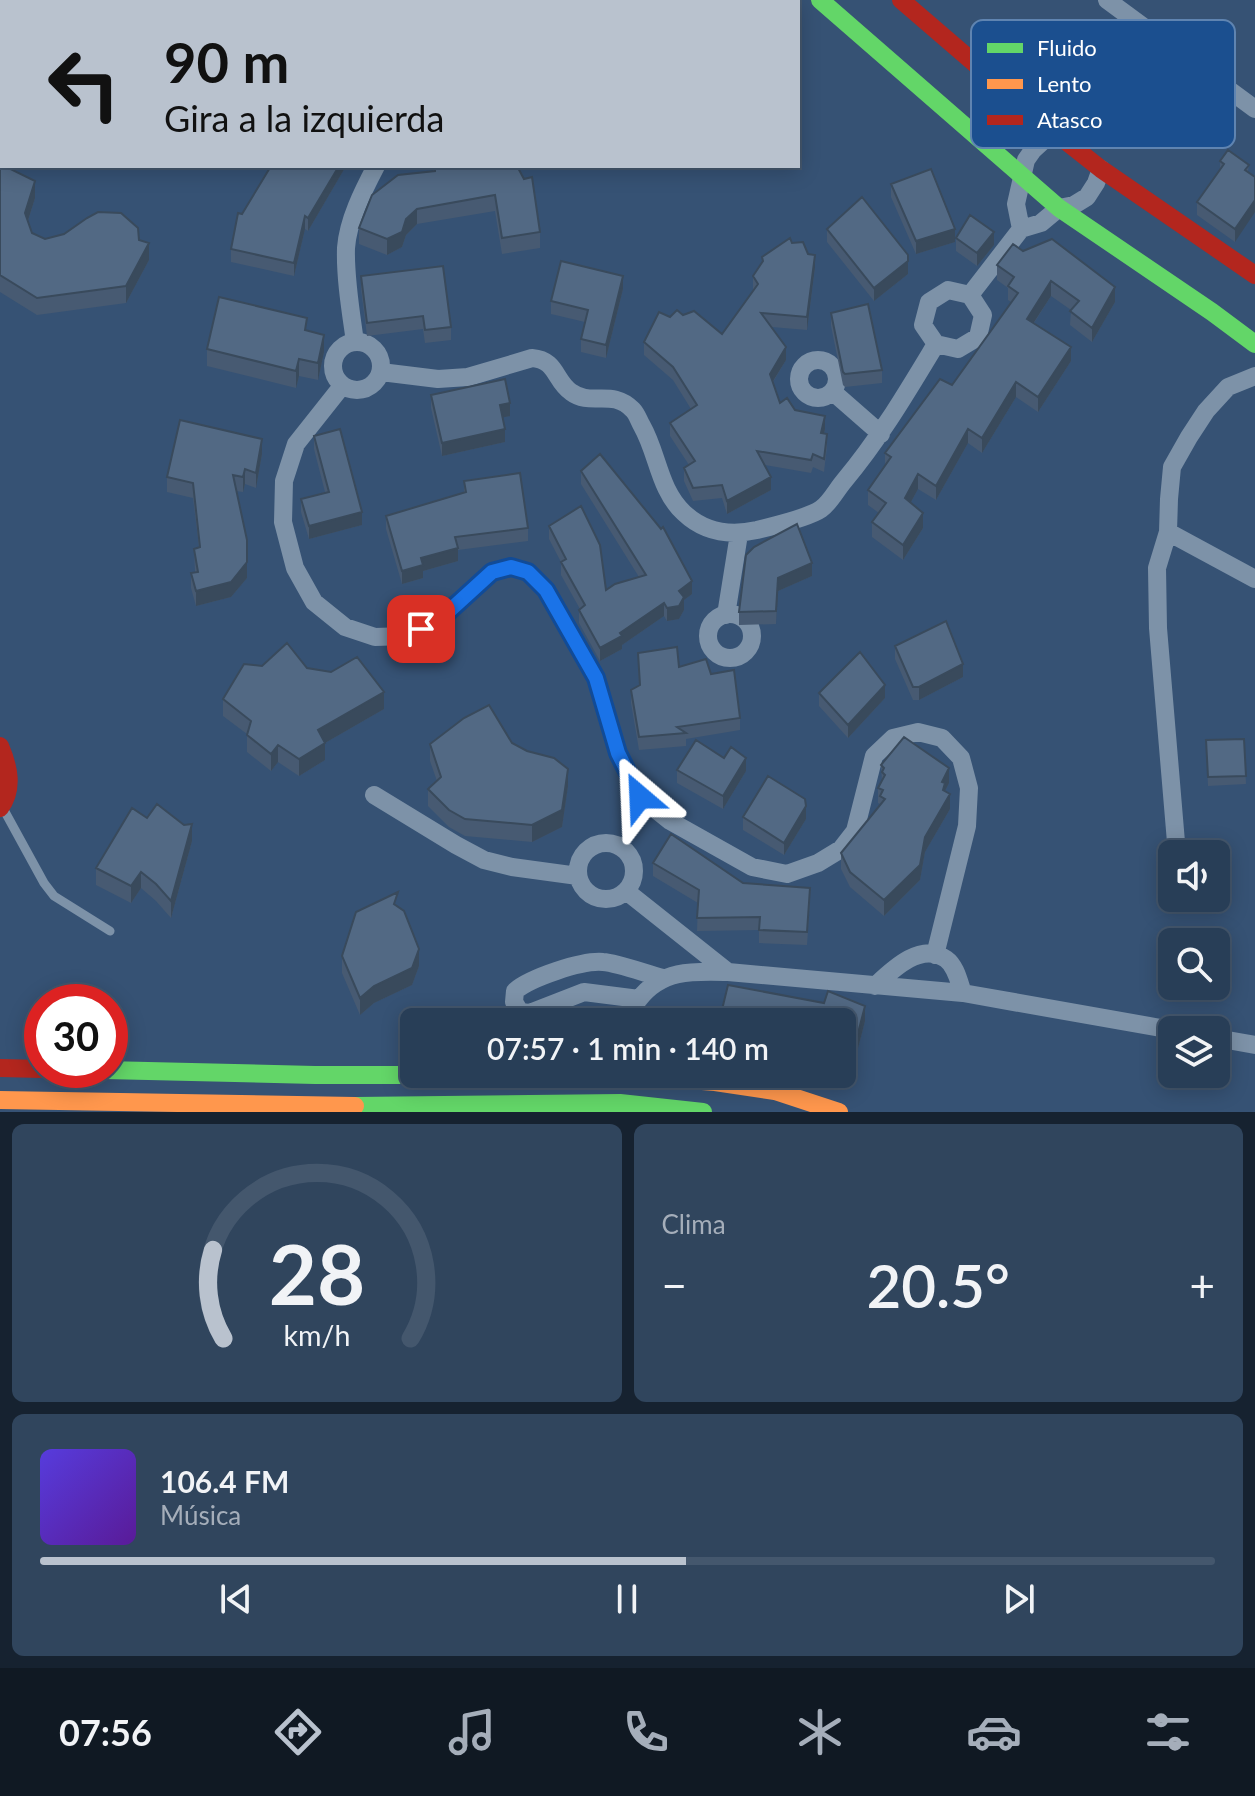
<!DOCTYPE html>
<html lang="es">
<meta charset="utf-8">
<style>
:root{--surface:#283e57;--page:#30455d;--text:#f1f3f6;--muted:#a5aeba;--line:#44576d;--accent:#b9c2ce}
body{margin:0;font-family:Lato,sans-serif;background:var(--page);color:var(--text);height:100vh;display:flex;flex-direction:column;font-size:30px;white-space:nowrap}
*{box-sizing:border-box;margin:0}
p{font-size:26px;color:var(--muted)}
.icon{flex:none;width:44px;height:44px;fill:none;stroke:currentColor;stroke-width:2;stroke-linecap:round;stroke-linejoin:round}
.map{position:relative;height:1112px;overflow:hidden}
.drawer{display:flex;flex-direction:column;gap:12px;padding:12px;background:#162230;flex:1}
.drawer>*{flex:none}
.banner{position:absolute;left:0px;top:0px;width:800px;height:168px;box-shadow:0 4px 20px #0003,0 0 0 2px var(--line);background:#b9c2ce;color:#111;overflow:hidden}
.controls{position:absolute;left:1158px;top:840px;display:grid;gap:16px}
.controls a{display:grid;place-items:center;width:72px;height:72px;border-radius:12px;background:var(--surface);box-shadow:0 4px 20px #0003,0 0 0 2px var(--line);font-size:40px}
.speed{position:absolute;left:24px;top:984px;display:flex;gap:16px;font-size:40px;font-weight:700;text-align:center}
.speed>*{display:grid;place-content:center;width:104px;height:104px;border-radius:50%;background:var(--surface);box-shadow:0 4px 20px #0003,0 0 0 2px var(--line);line-height:1}
.speed .limit{border:12px solid #d22;background:#fff;color:#111}
.pin{position:absolute;display:grid;place-items:center;width:68px;height:68px;color:#fff;margin:-34px;border-radius:16px;box-shadow:0 4px 12px #0006}
.me{position:absolute;width:88px;margin:-44px;rotate:334deg;stroke-linejoin:round;filter:drop-shadow(0 0 6px #0008)}
.turn{display:flex;align-items:center;gap:28px;height:168px;padding:0 32px;font-size:36px}
.turn .icon{width:104px;height:104px;stroke-width:2.5}
.turn b{display:block;font-size:56px;line-height:68px}
.big{font-size:60px;font-weight:600;line-height:1.1}
.drawer .widget{flex:1;display:flex;flex-direction:column;justify-content:center;gap:12px;min-width:0;padding:0 28px;border-radius:12px;background:var(--page)}
.drawer .dial{align-items:center;gap:0}
.dial svg{height:208px;overflow:visible;fill:none;stroke:var(--line);stroke-width:7;stroke-linecap:round;text-anchor:middle}
.dial text{fill:var(--text);stroke:none}
.song{display:flex;align-items:center;gap:24px}
.cover{width:96px;height:96px;border-radius:12px;background:linear-gradient(135deg,hsl(250 70% 55%),hsl(270 70% 35%))}
.played{height:8px;border-radius:4px;background:linear-gradient(90deg,var(--accent) 55%,var(--line) 55%)}
.keys{display:flex;justify-content:space-around;direction:ltr}
.heat{display:flex;justify-content:space-between;align-items:center;font-size:44px;direction:ltr}
.drawer .tiles{flex:1;display:grid;gap:12px;grid-template-columns:1fr 1fr}
.widget:last-child{grid-column:span 2}
.trip{position:absolute;left:400px;top:1008px;width:456px;height:80px;border-radius:12px;background:var(--surface);box-shadow:0 4px 20px #0003,0 0 0 2px var(--line);font-weight:600;line-height:80px;text-align:center}
.tab-bar{display:flex;height:128px;justify-content:space-around;align-items:center;background:#101923;color:var(--muted)}
.tab-bar .icon{width:56px;height:56px}
.tab-bar .on{color:var(--accent)}
.tab-bar b{font-size:36px;color:var(--text)}
.map>svg:first-child{display:block}
.lines{fill:none;stroke-linecap:round;stroke-linejoin:round}
.lane{stroke:#7d92a8;stroke-width:9}
.street{stroke:#7d92a8;stroke-width:18}
.fast{stroke:#63d668;stroke-width:18}
.slow{stroke:#ff974d;stroke-width:18}
.jam{stroke:#b3261e;stroke-width:18}
.wall{fill:#475a72}
.shaded-wall{fill:#394a5c}
.building{fill:#526984;stroke:#394a5c;stroke-width:2}
.route-casing{stroke:#114b97;stroke-width:20}
.route{stroke:#1a73e8;stroke-width:14}
.key{fill:#1b4f8f;stroke:#5f84b1;stroke-width:2}
.key-label{font-size:22px;fill:#fff}
</style>
<div class="map">
<svg width="1255" height="1112" viewBox="0 0 1255 1112">
<rect width="100%" height="100%" fill="#365274"/>
<g class="lines">
<path class="lane" d="M171 0 172 2
M4 810 44 883 54 896 110 931"/>
<path class="street" d="M43 0 44 2
M543 0 544 2
M600 0 603 2
M1107 0 1255 109
M574 2 575 0
M1058 135 1045 139 1033 150 1026 160 1016 204 1021 229 1041 223 1059 208 1074 205 1087 197 1096 183 1101 169
M948 290 970 295 983 315 978 337 958 349 936 344 923 325 929 302Z
M970 295 1021 229
M355 342C351 313 345 278 346 248 348 220 363 191 376 166
M333 366a24 24 0 1 1 48 0a24 24 0 1 1-48 0Z
M799 379a19 19 0 1 1 38 0a19 19 0 1 1-38 0Z
M381 372 438 379 468 377 532 358C557 360 554 380 571 392 591 407 612 388 633 410 637 414 639 421 642 426 658 454 659 490 684 513 705 533 730 536 757 530 773 526 808 518 821 509 830 503 837 489 844 481 880 438 907 392 936 344
M342 386 296 444 284 481 283 522 295 568 314 602 345 627 375 637 406 636 436 623 492 572 511 567 528 572 546 590 596 678 618 753 640 797 670 821 752 867 787 874 818 863 841 849 855 831 874 756 893 738 918 732 942 738 961 758 969 788 967 826 935 955
M833 392 881 434
M1168 532 1255 579
M708 636a22 22 0 1 1 44 0a22 22 0 1 1-44 0Z
M726 615 739 534
M374 795 456 845 484 860 512 867 578 876
M578 871a28 28 0 1 1 56 0a28 28 0 1 1-56 0Z
M1177 854 1158 628 1157 568 1168 532 1169 499 1172 467 1189 437 1206 411 1228 387 1255 376
M626 891 728 972
M875 986C892 970 921 941 946 959 956 966 959 982 963 993
M639 999 584 992 530 1013 520 1012 514 1002 515 991C530 978 582 960 603 962 618 963 647 974 663 978
M626 1022C630 1015 634 1005 639 999 662 969 694 971 728 972L963 993 1172 1030
M1216 1038 1255 1045"/>
<path class="fast" d="M820 0 1059 208 1212 312 1255 344
M105 1070 315 1075H561
M355 1106 620 1103 703 1112"/>
<path class="slow" d="M561 1075H625L715 1082 775 1091 839 1112
M0 1100 355 1106"/>
<path class="jam" d="M901 0 1058 135 1101 169 1255 275
M0 746C9 767 14 789 0 808
M0 1068 42 1069"/>
</g>
<path class="wall" d="M621 0H697V2H625Z
M1021 61 1083 71 1114 80 1129 99 1114 117V121L1095 144 1076 129V118L1082 111 1055 90 1047 99 1021 72Z
M1220 161 1249 165 1235 242 1197 215V202L1220 169Z
M0 164 35 198 28 221 32 233 45 239 139 240 149 260 126 303 37 315 0 292Z
M346 166 308 231 305 229 294 276 231 262V249L242 214Z
M432 166H517L540 232V248L502 254 495 211 417 224 406 235 402 247 387 255 359 244V228L433 171Z
M891 184 955 242 916 254 891 197Z
M827 229 908 274 874 301 827 242Z
M956 238 994 245 977 266 956 251Z
M792 243 815 267 807 330 772 327 786 360 773 382 780 403 795 410 825 429 824 433 827 447 824 472 813 467 811 473 765 465 771 490 727 514 722 498 693 501 684 481V468L689 465 670 436V423L691 409 673 380 644 355V342L670 317 683 315 722 334 753 290V276L762 264V257Z
M1023 251 1115 302 1092 342 1070 325 1071 310 1051 296 1034 323 1071 361 1038 412 1016 397 982 453 968 443 936 500 918 489 911 502 923 528 903 560 872 537V522L879 513 868 505V490L885 466V453L952 385 1011 302 1008 300V288L997 280V265Z
M361 276 451 327V340L425 343 423 329 367 336 361 289Z
M623 289 606 358 581 352V339L585 322 551 314V301Z
M831 313 882 370V383L845 387 843 385 831 326Z
M307 331 324 352 318 380 299 376 296 388 207 366V349Z
M431 395 510 416 503 417 505 442 442 456 431 408Z
M314 436 362 525 309 539 301 512V499L325 492 314 449Z
M262 454 256 488 245 484 243 492 236 491 247 578 231 597 196 606 191 588V573L195 572 194 549 199 547 193 498 167 492V477Z
M581 471 692 594 684 600V610L679 619 667 621 664 616 622 645V649L600 661 579 623V610L580 609 561 575V562L549 539V526L606 590 639 577 581 484Z
M464 481 528 528V541L458 550V561L423 571V578L402 584 386 529V516L464 492Z
M797 524 812 576 778 591 776 624 739 625V612Z
M895 646 963 677 919 700H913L895 659Z
M638 653 679 667 711 674 740 718V730L686 739V746L639 750 631 703V690L639 685Z
M262 666 307 668 384 709 325 743V760L299 776 278 762 271 771 247 752V734L223 716V699Z
M819 693 885 698 848 738 819 706Z
M1244 739 1246 784 1208 786 1206 740Z
M512 743 568 786 562 827 532 842 465 836 449 827 428 806V789L437 781 430 761V744Z
M881 765 949 783 945 791 950 809 925 852 920 880 884 916 850 887 841 869V853L880 806V804L878 803V788L882 781Z
M677 770 746 771 723 809 677 783Z
M743 817 806 819 784 855 743 830Z
M147 818 192 841 171 918 156 901 141 888 131 903 96 885V868Z
M653 863 743 883 810 901 807 945 759 943V930L697 931 698 903 653 876Z
M398 907 419 966 412 985 374 1003 360 1015 342 973V956Z
M865 1021 857 1052 844 1047 842 1022Z"/>
<path class="shaded-wall" d="M1055 79V90L1047 99V88Z
M1129 87V99L1114 117V121L1095 144V133Z
M339 166H346L308 231V218Z
M35 181V198L25 230V213Z
M1255 200V212L1235 242V229Z
M417 209V224L406 235 402 247 387 255V239Z
M305 216V229L294 276V263Z
M955 229V242L916 254V241Z
M994 232V245L977 266V253Z
M149 243V260L126 303V286Z
M815 255V267L807 330V317Z
M908 261V274L874 301V288Z
M623 276V289L606 358V345Z
M1051 281V296L1027 333V319Z
M1115 287V302L1092 342V328Z
M324 335V352L318 380V363Z
M786 347V360L770 386V374Z
M1071 347V361L1038 412V397Z
M299 359V376L296 388V371Z
M1016 382V397L982 453V438Z
M510 403V416L500 418V405Z
M825 416V429L821 446V433Z
M505 429V442L442 456V443Z
M968 429V443L936 500V486Z
M262 439V454L256 488V473Z
M245 469V484L243 492V477Z
M918 474V489L905 513V498Z
M771 477V490L727 514V501Z
M362 512V525L309 539V526Z
M923 513V528L903 560V545Z
M458 548V561L423 571V578L402 584V571L421 558Z
M247 562V578L231 597 196 606V591Z
M812 563V576L778 591 776 624 778 578Z
M692 581V594L684 600V610L679 619 667 621V608L679 591Z
M664 603V616L622 645V649L600 661V648L620 633Z
M963 664V677L919 700V687Z
M885 685V698L848 738V725Z
M384 692V709L318 747V730Z
M325 743V760L299 776V759Z
M278 745V762L271 771V754Z
M746 758V771L723 809V796Z
M949 768V783L943 795 942 782Z
M568 769V786L562 827 532 842V825Z
M950 794V809L925 852 920 880 884 916V900Z
M806 806V819L784 855V843Z
M192 824V841L171 918V901Z
M141 872V888L131 903V886Z
M419 949V966L412 985 374 1003 360 1015V998Z
M865 1006V1021L857 1052V1037Z
M844 1031V1047L842 1051V1035Z"/>
<path class="building" d="M210 0H250V2H210Z
M278 0H477V2H278Z
M646 0H692L691 2H649Z
M1228 150 1249 165 1245 170 1255 177V200L1235 229 1197 202 1224 164 1220 161Z
M0 164 35 181 25 213 32 233 45 239 64 234 87 218 98 212 121 213 138 228 139 240 149 243 126 286 37 298 0 275Z
M271 166H339L308 218 305 216 294 263 231 249 238 213 242 214Z
M435 166H517L524 179 532 177 540 232 502 238 495 195 417 209 406 219 402 232 387 239 359 228 372 195 398 175 435 171Z
M931 169 955 229 916 241 891 184Z
M862 197 908 255V261L874 288 827 229Z
M970 215 994 232 977 253 956 238Z
M790 238 792 243 803 242 808 254 815 255 807 317 761 313 786 347 770 374 780 403 787 398 795 410 825 416 821 433 827 434 824 459 813 454 811 460 757 451 771 477 727 501 722 485 693 488 684 468 695 461 670 423 697 405 673 367 644 342 659 312 670 317 677 310 683 315 694 311 722 334 758 284 753 276 763 261 762 257Z
M1052 239 1115 287 1092 328 1070 311 1079 301 1051 281 1027 319 1071 347 1038 397 1016 382 982 438 968 429 936 486 918 474 905 498 923 513 903 545 872 522 886 503 868 490 891 457 885 453 940 379 952 385 1018 293 1008 286 1014 277 997 265 1013 244 1023 251Z
M561 261 623 276 606 345 581 339 588 310 551 301Z
M443 266 451 327 425 330 423 316 367 323 361 276Z
M219 297 307 318 305 330 324 335 318 363 299 359 296 371 207 349Z
M868 304 882 370 845 374 843 372 831 313Z
M505 379 510 403 500 405 505 429 442 443 431 395Z
M180 420 262 439 256 473 245 469 243 477 233 475 247 540V562L231 582 196 591 191 573 198 572 194 549 200 547 193 483 167 477Z
M340 429 362 512 309 526 301 499 329 492 314 436Z
M600 454 661 529 663 527 692 581 679 591 684 597 679 606 667 608 664 603 620 633 622 636 600 648 579 610 585 605 561 562 566 559 549 526 581 506 600 545 606 590 615 584 646 575 581 471Z
M520 473 528 528 455 537 458 548 421 558 423 565 402 571 386 516 466 492 464 481Z
M797 524 812 563 778 578 776 611 739 612 746 555 754 547Z
M946 621 963 664 919 687H913L895 646Z
M287 643 307 668 331 672 357 657 384 692 318 730 325 743 299 759 278 745 271 754 247 735 251 721 223 699 244 664 262 666Z
M677 647 679 667 706 659 711 674 734 670 740 718 677 727 686 733 639 737 631 690 640 685 638 653Z
M860 652 885 685 848 725 819 693Z
M489 705 512 743 527 751 554 758 568 769 562 810 532 825 465 819 449 810 428 789 441 777 430 744 464 718Z
M904 737 949 768 942 782 945 783 943 790 950 794 925 837 920 865 884 900 850 872 841 853 885 799 880 796 883 790 878 788 885 775 882 772 884 768 881 765Z
M1244 739 1246 776 1208 777 1206 740Z
M696 740 724 758 731 747 746 758 723 796 677 770Z
M768 776 805 799 806 806 784 843 743 817Z
M157 804 184 825 192 824 171 901 156 884 141 872 131 886 96 868 132 808 147 818Z
M671 834 743 883 810 888 807 932 759 930 760 917 697 918 699 890 653 863Z
M398 892 394 904 404 911 419 949 412 968 374 986 360 998 342 956 356 912Z
M728 985 824 1003 828 991 865 1006 857 1037 844 1031 842 1035V1022H719Z"/>
<g class="lines">
<defs>
<path id="route" d="M421 629 436 623 492 572 511 567 528 572 546 590 596 678 618 753 640 797"/>
</defs>
<use href="#route" class="route-casing"/>
<use href="#route" class="route"/>
</g>
<rect x="971" y="20" width="264" height="128" rx="12" class="key"/>
<rect x="987" y="43" width="36" height="10" fill="#63d668"/>
<rect x="987" y="79" width="36" height="10" fill="#ff974d"/>
<rect x="987" y="115" width="36" height="10" fill="#b3261e"/>
<g class="key-label">
<text x="1037" y="56">Fluido</text>
<text x="1037" y="92">Lento</text>
<text x="1037" y="128">Atasco</text>
</g>
</svg>
<div class="controls">
<a><svg class="icon" aria-label="sound" viewBox="0 0 24 24"><path d="M4 9h4l5-4v14l-5-4H4zM17 9q2 3 0 6"/></svg></a>
<a><svg class="icon" aria-label="search" viewBox="0 0 24 24"><circle cx="10" cy="10" r="6"/><path d="M15 15l6 6"/></svg></a>
<a><svg class="icon" aria-label="layers" viewBox="0 0 24 24"><path d="M12 4l9 5-9 5-9-5zM3 14l9 5 9-5"/></svg></a>
</div>
<div class="speed"><div class="limit">30</div></div>
<div class="pin" style="left:421px;top:629px;background:#d93025"><svg class="icon" aria-label="arrive" viewBox="0 0 24 24"><path d="M6 21V4h12l-3 4 3 4H6"/></svg></div>
<svg class="me" style="left:640px;top:797px" viewBox="-20 -20 40 40"><path d="M0-17L14 15 0 8-14 15z" fill="#1a73e8" stroke="#fff" stroke-width="4"/></svg>
<div class="trip">07:57 · 1 min · 140 m</div>
<div class="banner">
<div class="turn"><svg class="icon" aria-label="left" viewBox="0 0 24 24"><path d="M17 20v-9H6M10 6l-5 5 5 5"/></svg><div><b>90 m</b>Gira a la izquierda</div></div>
</div>
</div>
<section class="drawer">
<div class="tiles">
<div class="widget dial"><svg viewBox="0 0 100 80">
<path d="M14 69A42 42 0 1 1 86 69"/>
<path d="M14 69A42 42 0 0 1 10 35" stroke="#b9c2ce"/>
<text x="50" y="56" font-size="32" font-weight="700">28</text>
<text x="50" y="72" font-size="11">km/h</text>
</svg></div>
<div class="widget"><p>Clima</p>
<div class="heat"><a>−</a><b class="big">20.5°</b><a>+</a></div>
</div>
<div class="widget">
<div class="song"><i class="cover"></i><div><b>106.4 FM</b><p>Música</p></div></div>
<div class="played"></div>
<div class="keys"><svg class="icon" aria-label="previous" viewBox="0 0 24 24"><path d="M18 5L8 12l10 7zM5 5v14"/></svg><svg class="icon" aria-label="pause" viewBox="0 0 24 24"><path d="M8 5v14M16 5v14"/></svg><svg class="icon" aria-label="next" viewBox="0 0 24 24"><path d="M6 5l10 7-10 7zM19 5v14"/></svg></div>
</div>
</div>
</section>
<nav class="tab-bar">
<b>07:56</b>
<svg class="icon on" aria-label="directions" viewBox="0 0 24 24"><path d="M12 3l9 9-9 9-9-9zM9 14v-3h6M13 9l2 2-2 2"/></svg>
<svg class="icon" aria-label="music" viewBox="0 0 24 24"><path d="M9 18V5l10-2v13"/><circle cx="6" cy="18" r="3"/><circle cx="16" cy="16" r="3"/></svg>
<svg class="icon" aria-label="phone" viewBox="0 0 24 24"><path d="M5 4h4l2 5-3 2q2 4 5 5l2-3 5 2v4C11 20 4 13 5 4z"/></svg>
<svg class="icon" aria-label="climate" viewBox="0 0 24 24"><path d="M12 3v18M4 7l16 10M4 17L20 7"/></svg>
<svg class="icon" aria-label="car" viewBox="0 0 24 24"><path d="M5 17H2v-5l4-1 3-4h7l3 4 3 1v5h-3M9 17h6M6 11h13"/><circle cx="7" cy="17" r="2"/><circle cx="17" cy="17" r="2"/></svg>
<svg class="icon" aria-label="filters" viewBox="0 0 24 24"><path d="M4 7h16M4 17h16"/><circle cx="9" cy="7" r="2"/><circle cx="15" cy="17" r="2"/></svg>
</nav>
